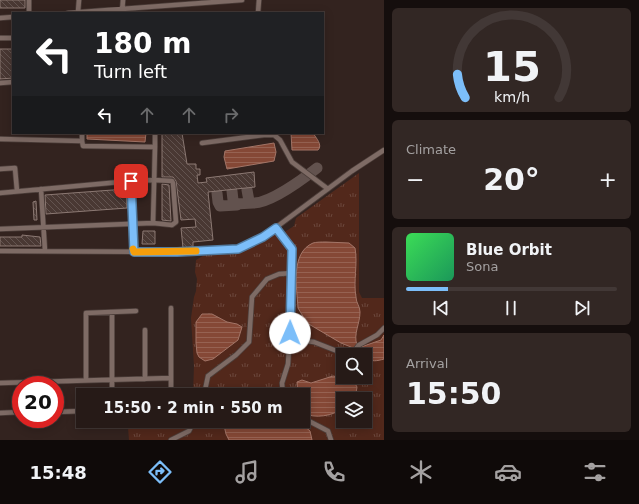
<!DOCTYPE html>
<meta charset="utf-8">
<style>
:root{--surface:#261a17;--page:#322724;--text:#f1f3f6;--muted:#a4a1a1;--line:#423836;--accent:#7cbef9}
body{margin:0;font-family:"DejaVu Sans",sans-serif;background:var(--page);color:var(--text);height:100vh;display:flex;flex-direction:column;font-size:15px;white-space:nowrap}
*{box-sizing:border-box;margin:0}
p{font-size:13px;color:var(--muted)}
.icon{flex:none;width:22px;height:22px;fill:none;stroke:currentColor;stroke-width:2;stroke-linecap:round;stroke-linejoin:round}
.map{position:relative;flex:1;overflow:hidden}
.sheet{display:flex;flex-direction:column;gap:8px;padding:8px;background:#150e0d;width:255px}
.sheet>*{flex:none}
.banner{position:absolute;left:12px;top:12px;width:312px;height:122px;border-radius:0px;box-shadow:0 2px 10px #0003,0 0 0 1px var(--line);background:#202124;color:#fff;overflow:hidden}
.controls{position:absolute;left:336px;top:348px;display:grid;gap:8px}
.controls a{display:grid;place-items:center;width:36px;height:36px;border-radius:0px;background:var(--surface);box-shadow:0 2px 10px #0003,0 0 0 1px var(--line);font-size:20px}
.speed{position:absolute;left:12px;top:376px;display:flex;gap:8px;font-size:20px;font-weight:700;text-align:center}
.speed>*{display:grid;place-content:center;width:52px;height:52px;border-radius:50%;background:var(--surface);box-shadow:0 2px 10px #0003,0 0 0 1px var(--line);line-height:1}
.speed .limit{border:6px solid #d22;background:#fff;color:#111}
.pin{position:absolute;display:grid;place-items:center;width:34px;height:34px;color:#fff;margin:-17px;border-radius:8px;box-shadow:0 2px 6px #0006}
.me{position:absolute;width:44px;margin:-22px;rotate:1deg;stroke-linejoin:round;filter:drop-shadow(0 0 3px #0008)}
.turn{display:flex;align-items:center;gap:14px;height:84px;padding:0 16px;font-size:18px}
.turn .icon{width:52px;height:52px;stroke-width:2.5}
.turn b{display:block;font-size:28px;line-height:34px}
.lanes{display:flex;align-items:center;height:38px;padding:0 16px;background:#0003;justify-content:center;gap:20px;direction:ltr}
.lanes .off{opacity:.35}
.big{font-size:30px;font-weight:600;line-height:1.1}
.sheet .card{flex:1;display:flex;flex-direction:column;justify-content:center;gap:6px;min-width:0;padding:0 14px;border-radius:6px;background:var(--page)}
.sheet .dial{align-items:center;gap:0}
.dial svg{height:104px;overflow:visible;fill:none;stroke:var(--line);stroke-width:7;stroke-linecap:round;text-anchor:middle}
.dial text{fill:var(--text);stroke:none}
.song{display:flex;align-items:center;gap:12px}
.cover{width:48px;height:48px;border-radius:6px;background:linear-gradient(135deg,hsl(130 70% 55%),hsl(150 70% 35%))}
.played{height:4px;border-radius:2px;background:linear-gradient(90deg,var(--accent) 20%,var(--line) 20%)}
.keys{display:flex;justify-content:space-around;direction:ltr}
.heat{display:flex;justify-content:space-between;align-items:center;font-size:22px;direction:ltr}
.trip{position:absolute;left:76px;top:388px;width:234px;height:40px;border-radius:0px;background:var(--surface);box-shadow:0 2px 10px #0003,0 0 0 1px var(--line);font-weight:600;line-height:40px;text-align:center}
.dock{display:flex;height:64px;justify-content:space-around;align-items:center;background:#0f0a09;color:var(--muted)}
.dock .icon{width:28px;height:28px}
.dock .selected{color:var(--accent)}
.dock b{font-size:18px;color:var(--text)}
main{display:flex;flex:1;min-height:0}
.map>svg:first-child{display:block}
.grass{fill:url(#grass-tufts);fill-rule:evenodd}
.water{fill:url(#water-rules);stroke:#a37567}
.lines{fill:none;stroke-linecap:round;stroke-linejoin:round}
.taxiway{stroke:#62524e;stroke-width:11}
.building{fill:url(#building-back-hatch);stroke:#8c7973}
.minor-casing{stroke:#4c3e3a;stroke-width:6}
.minor{stroke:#7e6b65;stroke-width:4.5}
.route-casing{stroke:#517ca2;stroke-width:10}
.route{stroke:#7cbef9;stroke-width:7}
.slow{stroke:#f59e0b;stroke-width:7}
</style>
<main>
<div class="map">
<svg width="384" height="440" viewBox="0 0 384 440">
<defs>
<pattern id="grass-tufts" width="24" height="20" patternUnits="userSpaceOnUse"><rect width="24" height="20" fill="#52281b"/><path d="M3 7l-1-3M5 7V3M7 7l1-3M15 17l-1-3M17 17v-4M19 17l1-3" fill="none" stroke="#6b473c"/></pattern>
<pattern id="water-rules" width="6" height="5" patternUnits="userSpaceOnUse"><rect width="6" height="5" fill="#854836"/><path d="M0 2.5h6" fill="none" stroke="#966252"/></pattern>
<pattern id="building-back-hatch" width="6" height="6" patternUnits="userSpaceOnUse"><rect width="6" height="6" fill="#493833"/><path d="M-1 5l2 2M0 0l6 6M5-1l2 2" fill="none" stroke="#635450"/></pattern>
</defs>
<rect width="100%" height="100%" fill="#33231f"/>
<path class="grass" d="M359 173V292L362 298H384V440H129L128 427 190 423 191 421H303V395H193L194 366 191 318 194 297 196 291 197 279 195 272 196 260 206 254 224 252 249 247 270 234 277 233 280 235 294 226 296 218ZM343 355H365V377H343ZM343 399H365V421H343Z"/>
<path class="water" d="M87 133H146L145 142 87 139Z
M291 133H313C316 138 323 145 318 150H292Z
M274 143 276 152 274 161 227 169 224 157 225 151Z
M326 242 349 243 355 248C358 264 353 281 356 297 356 303 360 306 360 312 360 324 353 334 357 345L361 347 381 340 384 335V359C377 361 372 362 365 358V355H362L351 347 341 343 307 323 298 308C297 288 290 253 313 243 316 242 322 242 326 242Z
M202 314H212L227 322 237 324 242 327 238 340 213 359 205 361 199 357 197 353 196 343V322Z
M333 376 353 380 357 387 356 393 352 399H343V408C333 416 315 419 303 413V395H298L297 382 302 380 311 383Z
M223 421H294L303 425 310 431 312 440H229L226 434Z"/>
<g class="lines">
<path class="taxiway" d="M247 190 249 201 251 203C268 205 303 179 317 168
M232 191 233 200 235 204 253 203
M217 193 218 202 220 206 237 205"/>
</g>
<path class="building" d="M0 0H25V8H0Z
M0 49H13V78L0 79Z
M162 133H182L187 164H196V169H200V175H197L198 183 207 182 206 178 254 172 255 187 208 192 213 240 193 242V247L183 248 181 228 196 227 195 219 181 220 176 181 173 177H162Z
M162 184 169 185 171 221 162 220Z
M126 189 127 208 46 214 45 195Z
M36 201 37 220H34L33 202Z
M143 231H155V244H142Z
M22 235 40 237 41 246H0V237H22Z"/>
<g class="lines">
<defs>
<path id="minor" d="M29 0V13
M78 12 79 0
M68 13 242 0
M122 13 123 0
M258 13 259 0
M0 18 13 17
M0 38H13
M0 83 13 82
M0 139 82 141 83 146 155 147V133
M82 141V133
M202 143 264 135H274L280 140 292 162 328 189
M0 169 15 168 17 191
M131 181 134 252
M41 189 45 251
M0 193 131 181 154 180 172 181 173 183 176 222 172 225 153 223
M276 228 292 249 290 333 288 364 282 383 283 395
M0 229 153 223 155 147
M0 251 177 252 238 249 263 237 352 171 384 150
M171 308V395
M290 339 314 342 347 355
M351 355 359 345 377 335 384 328
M365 373 366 374
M145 379V330
M86 380V313L136 311
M0 383 171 378
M112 395V312
M204 395 208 376 236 355 249 342 252 297 267 279 279 274 292 273
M55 412 83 411
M0 413 21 412
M303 418 328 431 331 440
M171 440 189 431 194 421"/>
</defs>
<use href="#minor" class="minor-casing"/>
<use href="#minor" class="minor"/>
</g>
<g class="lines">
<defs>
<path id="route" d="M131 181 134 252H177L238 249 263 237 276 228 292 249 290 333"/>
</defs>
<use href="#route" class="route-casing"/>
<use href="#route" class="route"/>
<path class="slow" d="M133 249 134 252 196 251"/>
</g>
</svg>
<div class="controls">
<a><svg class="icon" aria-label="search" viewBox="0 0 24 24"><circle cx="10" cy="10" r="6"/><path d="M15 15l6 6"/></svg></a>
<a><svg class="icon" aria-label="layers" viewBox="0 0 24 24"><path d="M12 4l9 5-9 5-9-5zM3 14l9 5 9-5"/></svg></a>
</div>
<div class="speed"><div class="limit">20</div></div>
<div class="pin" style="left:131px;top:181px;background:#d93025"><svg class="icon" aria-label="arrive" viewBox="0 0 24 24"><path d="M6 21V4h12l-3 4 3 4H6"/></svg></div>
<svg class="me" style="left:290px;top:333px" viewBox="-20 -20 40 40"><circle r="19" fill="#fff"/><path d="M0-13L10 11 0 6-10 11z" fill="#7cbef9"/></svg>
<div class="trip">15:50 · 2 min · 550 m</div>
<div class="banner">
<div class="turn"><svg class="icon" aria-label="left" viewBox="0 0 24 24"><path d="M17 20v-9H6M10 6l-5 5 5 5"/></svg><div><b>180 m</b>Turn left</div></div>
<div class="lanes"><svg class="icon" aria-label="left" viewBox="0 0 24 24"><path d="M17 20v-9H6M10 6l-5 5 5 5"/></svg><svg class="icon off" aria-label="ahead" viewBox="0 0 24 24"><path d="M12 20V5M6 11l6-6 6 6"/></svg><svg class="icon off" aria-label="ahead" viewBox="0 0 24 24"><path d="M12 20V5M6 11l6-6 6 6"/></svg><svg class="icon off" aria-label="right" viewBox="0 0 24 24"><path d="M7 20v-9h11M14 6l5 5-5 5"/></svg></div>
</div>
</div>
<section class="sheet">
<div class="card dial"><svg viewBox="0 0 100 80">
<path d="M14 69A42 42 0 1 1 86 69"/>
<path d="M14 69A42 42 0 0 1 8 51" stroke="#7cbef9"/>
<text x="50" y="56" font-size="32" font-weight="700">15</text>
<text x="50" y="72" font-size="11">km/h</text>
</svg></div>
<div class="card"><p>Climate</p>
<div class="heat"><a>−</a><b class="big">20°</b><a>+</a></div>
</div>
<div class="card">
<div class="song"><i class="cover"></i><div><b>Blue Orbit</b><p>Sona</p></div></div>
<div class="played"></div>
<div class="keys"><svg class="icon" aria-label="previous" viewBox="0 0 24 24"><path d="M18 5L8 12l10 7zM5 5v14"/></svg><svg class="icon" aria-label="pause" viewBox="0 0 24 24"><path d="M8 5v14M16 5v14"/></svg><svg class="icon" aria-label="next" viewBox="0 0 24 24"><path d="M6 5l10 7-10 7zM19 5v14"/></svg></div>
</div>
<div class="card"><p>Arrival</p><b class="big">15:50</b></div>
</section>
</main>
<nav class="dock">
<b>15:48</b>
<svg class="icon selected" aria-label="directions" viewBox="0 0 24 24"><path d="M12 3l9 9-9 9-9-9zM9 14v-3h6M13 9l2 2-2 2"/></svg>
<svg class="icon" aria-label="music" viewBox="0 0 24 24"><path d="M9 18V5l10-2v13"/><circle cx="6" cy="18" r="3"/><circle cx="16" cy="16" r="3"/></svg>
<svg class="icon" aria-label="phone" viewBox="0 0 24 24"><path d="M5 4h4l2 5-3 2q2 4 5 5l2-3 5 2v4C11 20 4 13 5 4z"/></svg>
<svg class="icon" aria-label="climate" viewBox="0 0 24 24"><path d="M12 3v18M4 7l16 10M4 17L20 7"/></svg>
<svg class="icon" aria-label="car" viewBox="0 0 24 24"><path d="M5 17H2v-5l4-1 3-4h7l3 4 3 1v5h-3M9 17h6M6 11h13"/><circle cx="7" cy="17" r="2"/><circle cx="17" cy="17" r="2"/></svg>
<svg class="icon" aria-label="filters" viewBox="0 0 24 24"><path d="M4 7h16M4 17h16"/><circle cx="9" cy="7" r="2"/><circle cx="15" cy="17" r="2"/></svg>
</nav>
